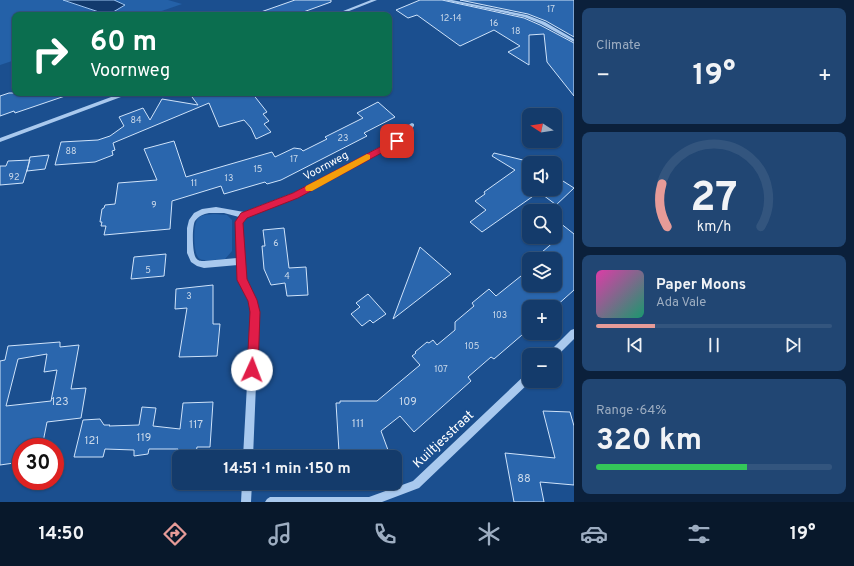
<!DOCTYPE html>
<meta charset="utf-8">
<style>
:root{--surface:#143b6b;--page:#214673;--text:#f1f3f6;--muted:#9dadc1;--line:#33557e;--accent:#e69b98}
body{margin:0;font-family:Overpass,sans-serif;background:var(--page);color:var(--text);height:100vh;display:flex;flex-direction:column;font-size:15px;white-space:nowrap}
*{box-sizing:border-box;margin:0}
p{font-size:13px;color:var(--muted)}
.icon{flex:none;width:22px;height:22px;fill:none;stroke:currentColor;stroke-width:2;stroke-linecap:round;stroke-linejoin:round}
.map{position:relative;flex:1;overflow:hidden}
.panel{display:flex;flex-direction:column;gap:8px;padding:8px;background:#0b203b;width:280px}
.panel>*{flex:none}
.banner{position:absolute;left:12px;top:12px;width:380px;height:84px;border-radius:8px;box-shadow:0 1px 3px #0004,0 0 0 1px var(--line);background:#0b6e4f;color:#fff;overflow:hidden}
.needle{width:26px;rotate:282deg}
.tools{position:absolute;left:522px;top:108px;display:grid;gap:8px}
.tools a{display:grid;place-items:center;width:40px;height:40px;border-radius:8px;background:var(--surface);box-shadow:0 1px 3px #0004,0 0 0 1px var(--line);font-size:20px}
.speed{position:absolute;left:12px;top:438px;display:flex;gap:8px;font-size:20px;font-weight:700;text-align:center}
.speed>*{display:grid;place-content:center;width:52px;height:52px;border-radius:50%;background:var(--surface);box-shadow:0 1px 3px #0004,0 0 0 1px var(--line);line-height:1}
.speed .limit{border:6px solid #d22;background:#fff;color:#111}
.pin{position:absolute;display:grid;place-items:center;width:34px;height:34px;color:#fff;margin:-17px;border-radius:8px;box-shadow:0 2px 6px #0006}
.me{position:absolute;width:44px;margin:-22px;rotate:2deg;stroke-linejoin:round;filter:drop-shadow(0 0 3px #0008)}
.turn{display:flex;align-items:center;gap:14px;height:84px;padding:0 12px;font-size:18px}
.turn .icon{width:52px;height:52px;stroke-width:2.5}
.turn b{display:block;font-size:28px;line-height:34px}
.big{font-size:30px;font-weight:700;line-height:1.1}
.panel .widget{flex:1;display:flex;flex-direction:column;justify-content:center;gap:6px;min-width:0;padding:0 14px;border-radius:8px;background:var(--page)}
.panel .dial{align-items:center;gap:0}
.dial svg{height:104px;overflow:visible;fill:none;stroke:var(--line);stroke-width:7;stroke-linecap:round;text-anchor:middle}
.dial text{fill:var(--text);stroke:none}
.song{display:flex;align-items:center;gap:12px}
.cover{width:48px;height:48px;border-radius:6px;background:linear-gradient(135deg,hsl(320 70% 55%),hsl(160 70% 35%))}
.played{height:4px;border-radius:2px;background:linear-gradient(90deg,var(--accent) 25%,var(--line) 25%)}
.keys{display:flex;justify-content:space-around;direction:ltr}
.heat{display:flex;justify-content:space-between;align-items:center;font-size:22px;direction:ltr}
.charge{height:6px;border-radius:3px;background:linear-gradient(90deg,#34c759 64%,var(--line) 0)}
.trip{position:absolute;left:172px;top:450px;width:230px;height:40px;border-radius:8px;background:var(--surface);box-shadow:0 1px 3px #0004,0 0 0 1px var(--line);font-weight:700;line-height:40px;text-align:center}
.tabs{display:flex;height:64px;justify-content:space-around;align-items:center;background:#08182b;color:var(--muted)}
.tabs .icon{width:28px;height:28px}
.tabs .active{color:var(--accent)}
.tabs b{font-size:18px;color:var(--text)}
main{display:flex;flex:1;min-height:0}
.map>svg:first-child{display:block}
.green{fill:#2461a8}
.water{fill:#123a6d;stroke:#9cc4f0}
.building{fill:#2a66ad;stroke:#cfe3fa;fill-rule:evenodd}
.lines{fill:none;stroke-linecap:round;stroke-linejoin:round}
.minor{fill:#a9c9ee;fill-rule:evenodd}
.route{fill:#e11d48;stroke:#92132f}
.slow{fill:#f59e0b}
.labels{text-anchor:middle;dominant-baseline:central;stroke-width:4;stroke-linejoin:round;paint-order:stroke}
.number-label{font-size:9px;fill:#cad9ea}
.street-label{font-size:11px;fill:#fff;stroke:#1b4f8f}
.near-number-label{font-size:11px;fill:#cad9ea}
.near-street-label{font-size:13px;fill:#fff;stroke:#1b4f8f}
</style>
<main>
<div class="map">
<svg width="574" height="502" viewBox="0 0 574 502">
<rect width="100%" height="100%" fill="#1b4f8f"/>
<path class="green" d="M0 0H63L108 15 124 4 114 0H168L182 4 150 15H15V60L0 65Z
M214 214 227 215 232 220V251L225 259C218 259 207 262 200 259 193 256 193 227 197 220 200 214 207 215 214 214Z"/>
<path class="water" d="M63 0H114L125 5 108 15Z"/>
<path class="building" d="M295 0H331V2L295 15H258V13Z
M420 0H442L524 18 540 25 574 43V96L547 62 544 34 529 35V65L508 52 520 46 494 30 460 46 417 15 408 18 396 10Z
M460 0H574V37L546 21 528 14Z
M9 93H67L68 95 15 113 14 111 0 116V96Z
M189 93H252L267 112 263 114 269 121 264 124 271 132 256 139 251 128 244 120 219 127 209 103 113 143 115 150 112 151 113 155 95 162 55 165 61 142 98 140 110 136 124 126 119 117 143 108 150 120 162 99 198 105Z
M378 102 395 117 364 133 367 136 281 180 267 184 265 182 224 194 221 186 172 201 170 229 104 235 106 226H101L102 222H100L102 209 104 208 105 205 115 204 118 183 157 180 144 149 174 141 186 177 272 152 275 157 294 148 301 149 303 151 327 139 325 137 363 118 357 113Z
M494 153 527 161 529 160V189H555V176L574 188 555 206V204L539 192 482 232 470 222 486 210 475 201 485 194 484 192 515 170 492 156Z
M49 155 45 169 27 171 30 157Z
M30 160 23 183 0 185V166H6L8 161Z
M555 219 574 234V290L555 307H529V329L494 359 491 357 468 377 471 381 414 432 400 416 381 431 388 450H360V452H339L336 403H340V401H377L420 365 412 356 416 353 415 352 427 342 429 343 433 340 437 345 455 330V322L474 306 472 303 489 289 496 296 521 276 529 283V285H555V259H551L542 252 556 240Z
M284 228 289 268 306 267 308 295 287 296 285 283 271 285 264 269 262 246H265L263 230Z
M420 247 451 274 393 319Z
M166 254 164 276 131 279 134 257Z
M213 285V324H220L217 356 179 357 187 308 175 309 176 289Z
M368 294 386 314 373 323 370 320 362 326 351 314 360 307 356 303Z
M60 342V347L79 345 71 389 86 388 81 418 47 422 42 447H21V462L0 465V361L5 360 8 346ZM47 354 44 372 57 370 51 401 6 406 18 359Z
M213 402 210 447H197L196 453H177L178 449H149L148 454 134 456V450L105 449 103 457H74L83 420 100 419 104 425H110L109 426 139 425 142 407 156 408 153 426 180 429 183 403Z
M543 411 570 412 574 426V485L540 482 544 502H514L505 453 555 458Z"/>
<g class="lines">
<path class="minor" d="M371 0H377L339 15H333Z
M443 0H452L527 15 545 22 574 39V42L541 24 524 17Z
M122 93H130L129 94 0 142V138Z
M412 123 414 124V126L399 143 297 197 246 217 242 223 246 280 256 300 259 312 253 457H243L251 312 248 300 238 280V265L204 268 197 266 191 262 187 253V228L189 220 194 213 202 209 216 207 244 212 293 193 395 139 410 124ZM209 213H224L239 217 236 222 237 258 204 261C201 261 198 261 196 258 192 253 192 226 195 221 199 216 203 214 209 213Z
M574 329V339L555 358V355H548L549 352 571 330Z
M529 373V381H531L419 488 382 502H265L267 499 270 497H369L413 481 526 374Z
M242 483H252L251 502H241Z"/>
</g>
<path class="route" d="M397 138 400 139V143L298 198 247 218 243 223 247 279 257 300 260 312 258 370 256 374 252 375 249 374 247 370 250 312 248 301 237 280 235 222 241 213 293 193Z"/>
<path class="slow" d="M367 154 370 155V159L312 191H306L305 188 306 186Z"/>
<g class="labels">
<g class="number-label">
<text x="551" y="9">17</text>
<text x="451" y="18">12-14</text>
<text x="494" y="23">16</text>
<text x="516" y="31">18</text>
<text x="136" y="120">84</text>
<text x="343" y="138">23</text>
<text x="71" y="151">88</text>
<text x="294" y="159">17</text>
<text x="258" y="169">15</text>
<text x="14" y="177">92</text>
<text x="229" y="178">13</text>
<text x="194" y="183">11</text>
<text x="154" y="205">9</text>
<text x="276" y="243">6</text>
<text x="148" y="270">5</text>
<text x="287" y="276">4</text>
<text x="189" y="296">3</text>
<text x="500" y="315">103</text>
<text x="472" y="346">105</text>
<text x="441" y="369">107</text>
</g>
<g class="street-label">
<text transform="translate(326 166) rotate(-28)">Voornweg</text>
</g>
<g class="near-number-label">
<text x="60" y="402">123</text>
<text x="408" y="402">109</text>
<text x="358" y="424">111</text>
<text x="196" y="425">117</text>
<text x="144" y="438">119</text>
<text x="92" y="441">121</text>
<text x="524" y="479">88</text>
</g>
<g class="near-street-label">
<text transform="translate(444 440) rotate(-43)">Kuiltjesstraat</text>
</g>
</g>
</svg>
<div class="tools">
<a><svg class="needle" viewBox="-14 -14 28 28"><path d="M0-13l5 13h-10z" fill="#e53935"/><path d="M0 13l5-13h-10z" fill="#9dadc1"/></svg></a>
<a><svg class="icon" aria-label="sound" viewBox="0 0 24 24"><path d="M4 9h4l5-4v14l-5-4H4zM17 9q2 3 0 6"/></svg></a>
<a><svg class="icon" aria-label="search" viewBox="0 0 24 24"><circle cx="10" cy="10" r="6"/><path d="M15 15l6 6"/></svg></a>
<a><svg class="icon" aria-label="layers" viewBox="0 0 24 24"><path d="M12 4l9 5-9 5-9-5zM3 14l9 5 9-5"/></svg></a>
<a>+</a>
<a>−</a>
</div>
<div class="speed"><div class="limit">30</div></div>
<div class="pin" style="left:397px;top:141px;background:#d93025"><svg class="icon" aria-label="arrive" viewBox="0 0 24 24"><path d="M6 21V4h12l-3 4 3 4H6"/></svg></div>
<svg class="me" style="left:252px;top:370px" viewBox="-20 -20 40 40"><circle r="19" fill="#fff"/><path d="M0-13L10 11 0 6-10 11z" fill="#e11d48"/></svg>
<div class="trip">14:51 · 1 min · 150 m</div>
<div class="banner">
<div class="turn"><svg class="icon" aria-label="right" viewBox="0 0 24 24"><path d="M7 20v-9h11M14 6l5 5-5 5"/></svg><div><b>60 m</b>Voornweg</div></div>
</div>
</div>
<section class="panel">
<div class="widget"><p>Climate</p>
<div class="heat"><a>−</a><b class="big">19°</b><a>+</a></div>
</div>
<div class="widget dial"><svg viewBox="0 0 100 80">
<path d="M14 69A42 42 0 1 1 86 69"/>
<path d="M14 69A42 42 0 0 1 10 36" stroke="#e69b98"/>
<text x="50" y="56" font-size="32" font-weight="700">27</text>
<text x="50" y="72" font-size="11">km/h</text>
</svg></div>
<div class="widget">
<div class="song"><i class="cover"></i><div><b>Paper Moons</b><p>Ada Vale</p></div></div>
<div class="played"></div>
<div class="keys"><svg class="icon" aria-label="previous" viewBox="0 0 24 24"><path d="M18 5L8 12l10 7zM5 5v14"/></svg><svg class="icon" aria-label="pause" viewBox="0 0 24 24"><path d="M8 5v14M16 5v14"/></svg><svg class="icon" aria-label="next" viewBox="0 0 24 24"><path d="M6 5l10 7-10 7zM19 5v14"/></svg></div>
</div>
<div class="widget"><p>Range · 64%</p><b class="big">320 km</b><div class="charge"></div></div>
</section>
</main>
<nav class="tabs">
<b>14:50</b>
<svg class="icon active" aria-label="directions" viewBox="0 0 24 24"><path d="M12 3l9 9-9 9-9-9zM9 14v-3h6M13 9l2 2-2 2"/></svg>
<svg class="icon" aria-label="music" viewBox="0 0 24 24"><path d="M9 18V5l10-2v13"/><circle cx="6" cy="18" r="3"/><circle cx="16" cy="16" r="3"/></svg>
<svg class="icon" aria-label="phone" viewBox="0 0 24 24"><path d="M5 4h4l2 5-3 2q2 4 5 5l2-3 5 2v4C11 20 4 13 5 4z"/></svg>
<svg class="icon" aria-label="climate" viewBox="0 0 24 24"><path d="M12 3v18M4 7l16 10M4 17L20 7"/></svg>
<svg class="icon" aria-label="car" viewBox="0 0 24 24"><path d="M5 17H2v-5l4-1 3-4h7l3 4 3 1v5h-3M9 17h6M6 11h13"/><circle cx="7" cy="17" r="2"/><circle cx="17" cy="17" r="2"/></svg>
<svg class="icon" aria-label="filters" viewBox="0 0 24 24"><path d="M4 7h16M4 17h16"/><circle cx="9" cy="7" r="2"/><circle cx="15" cy="17" r="2"/></svg>
<b>19°</b>
</nav>
